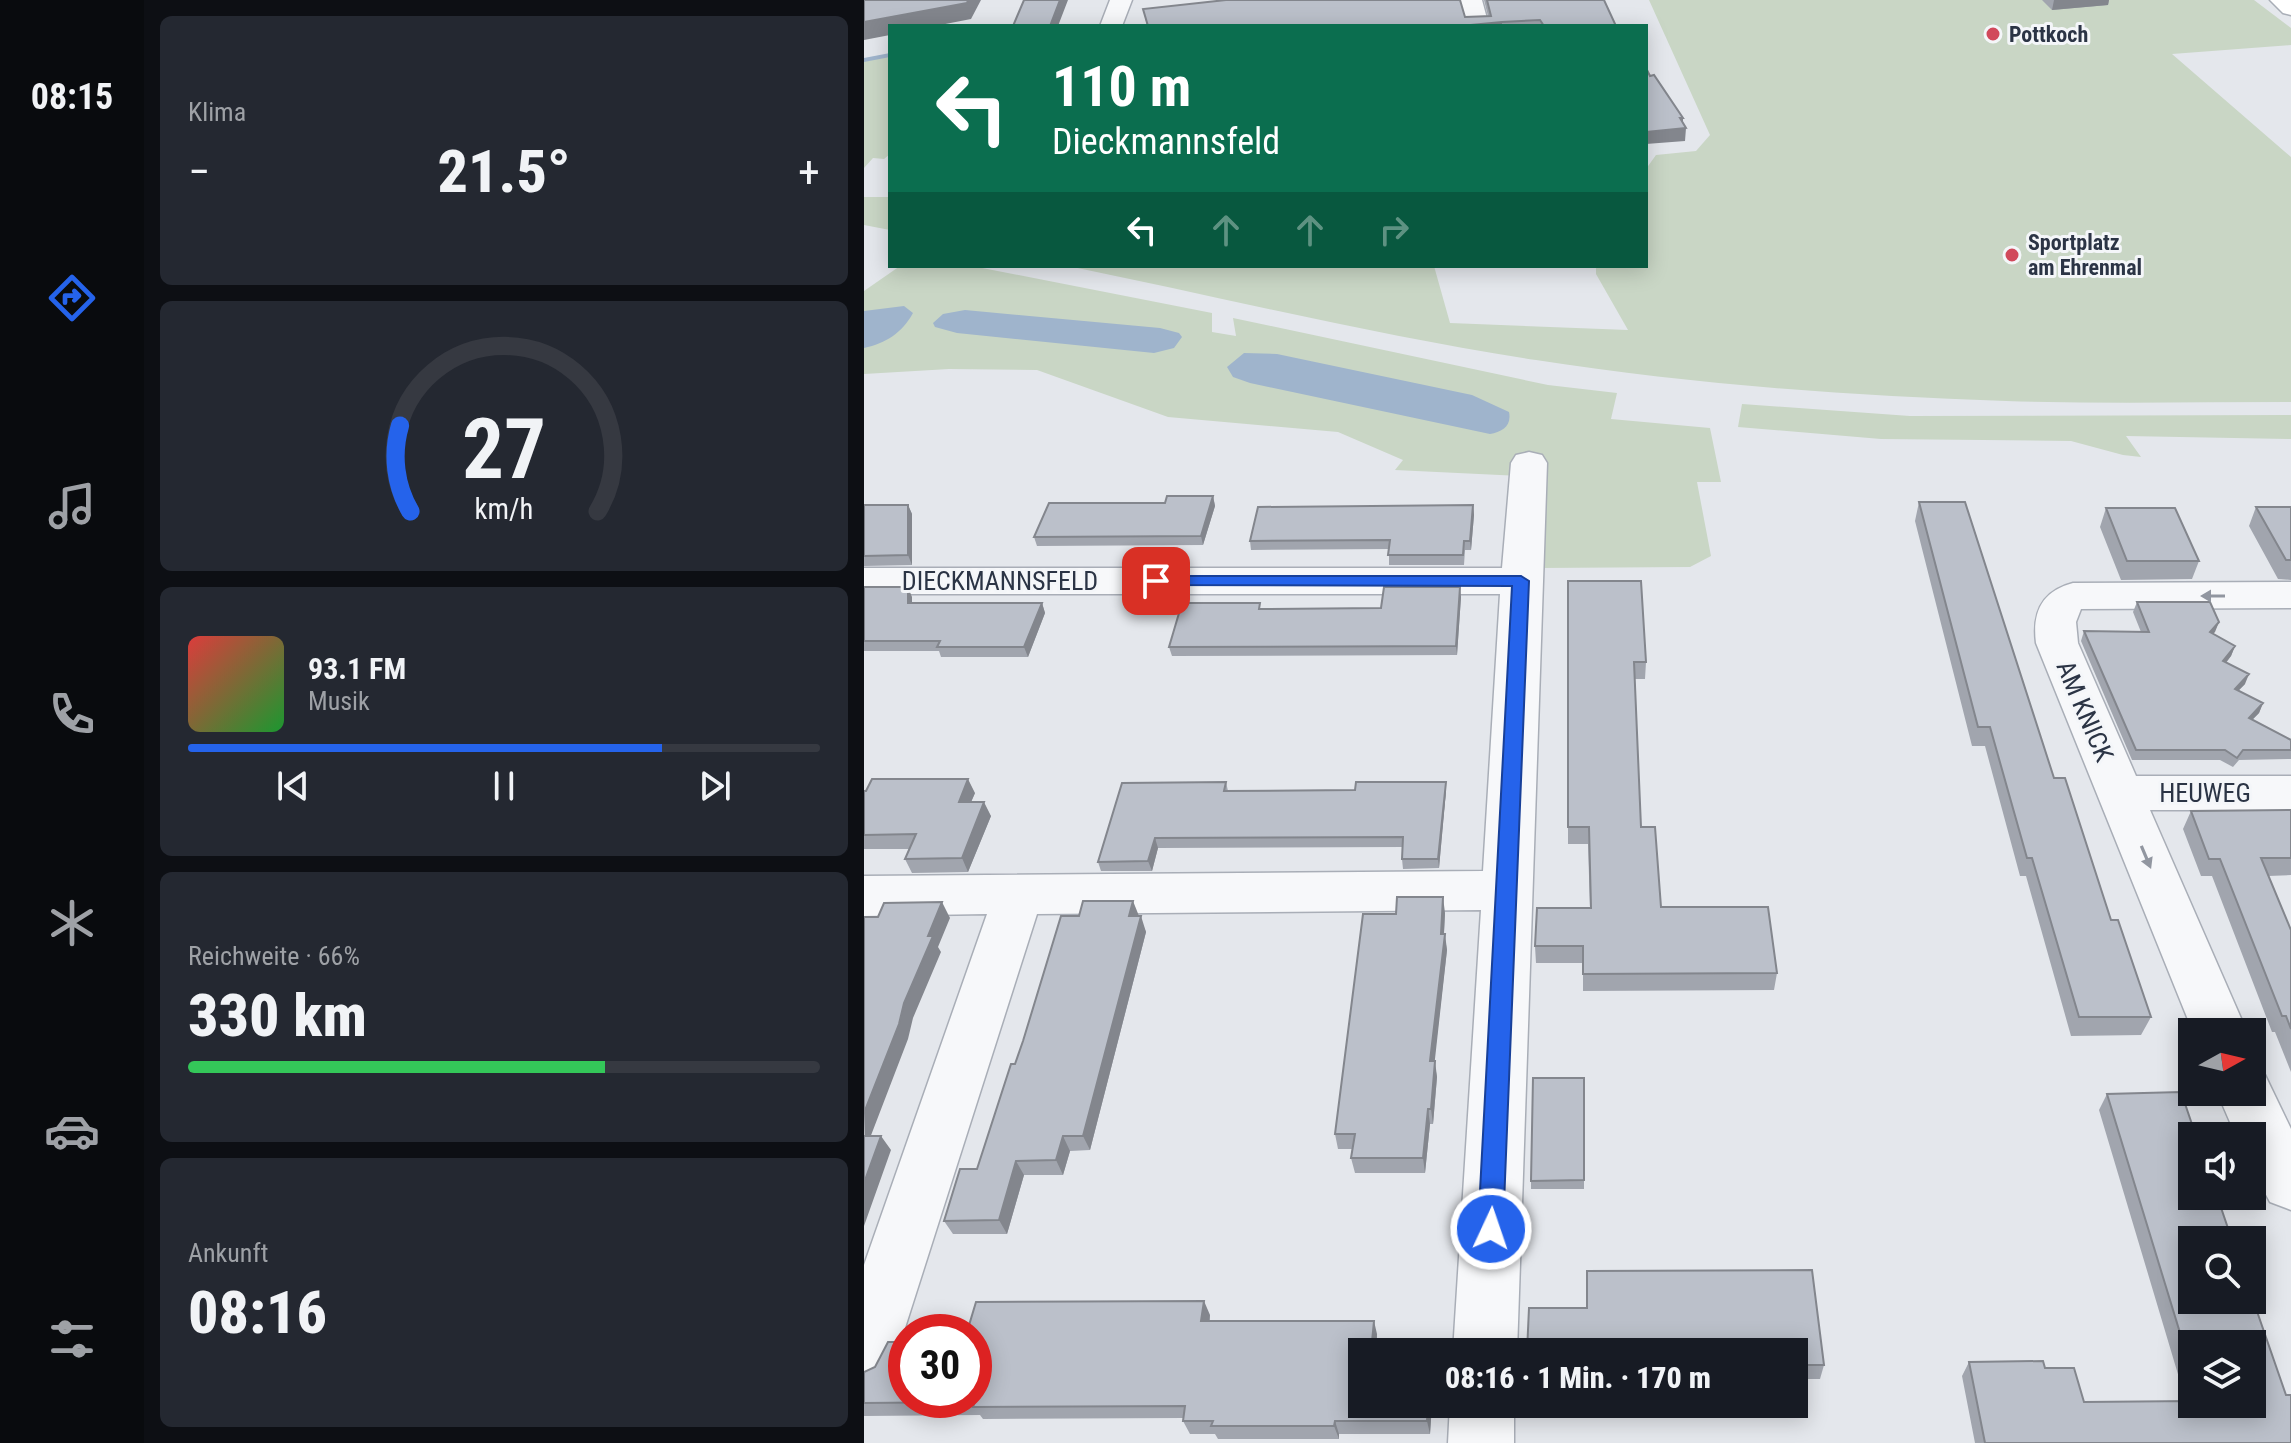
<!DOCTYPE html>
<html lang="de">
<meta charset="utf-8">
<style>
:root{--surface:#171b24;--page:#242831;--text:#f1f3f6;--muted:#9ea1a6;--line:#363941;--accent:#2563eb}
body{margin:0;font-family:"Roboto Condensed",sans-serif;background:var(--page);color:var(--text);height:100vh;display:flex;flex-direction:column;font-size:30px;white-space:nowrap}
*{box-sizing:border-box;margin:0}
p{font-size:26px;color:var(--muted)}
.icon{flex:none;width:44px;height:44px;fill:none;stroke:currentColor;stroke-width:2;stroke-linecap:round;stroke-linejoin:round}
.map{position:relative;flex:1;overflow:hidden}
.sheet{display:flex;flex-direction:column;gap:16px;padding:16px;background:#0d0f14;width:720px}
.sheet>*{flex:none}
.top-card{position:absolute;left:24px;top:24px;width:760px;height:244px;border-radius:0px;box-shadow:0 4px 20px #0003;background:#0b6e4f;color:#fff;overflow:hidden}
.needle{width:52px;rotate:82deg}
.tools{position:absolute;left:1314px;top:1018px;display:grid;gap:16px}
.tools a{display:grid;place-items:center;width:88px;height:88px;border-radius:0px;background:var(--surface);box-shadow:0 4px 20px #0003;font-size:40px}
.speed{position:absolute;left:24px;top:1314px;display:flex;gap:16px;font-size:40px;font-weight:700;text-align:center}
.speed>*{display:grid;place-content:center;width:104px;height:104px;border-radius:50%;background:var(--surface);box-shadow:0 4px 20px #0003;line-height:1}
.speed .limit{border:12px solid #d22;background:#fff;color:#111}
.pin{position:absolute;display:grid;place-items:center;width:68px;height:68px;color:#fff;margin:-34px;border-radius:16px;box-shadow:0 4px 12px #0006}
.me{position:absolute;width:88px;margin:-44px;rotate:3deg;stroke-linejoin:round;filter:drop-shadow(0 0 6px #0008)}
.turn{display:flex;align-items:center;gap:28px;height:168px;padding:0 32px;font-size:36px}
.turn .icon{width:104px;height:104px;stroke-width:2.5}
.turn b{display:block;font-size:56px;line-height:68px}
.lanes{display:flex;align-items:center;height:76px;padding:0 32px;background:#0003;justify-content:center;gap:40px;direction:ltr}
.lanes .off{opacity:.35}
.big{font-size:60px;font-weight:800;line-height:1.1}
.sheet .tile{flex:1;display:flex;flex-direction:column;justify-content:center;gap:12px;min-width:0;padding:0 28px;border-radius:12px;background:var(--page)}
.sheet .dial{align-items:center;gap:0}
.dial svg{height:208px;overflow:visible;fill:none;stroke:var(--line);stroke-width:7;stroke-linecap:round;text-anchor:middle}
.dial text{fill:var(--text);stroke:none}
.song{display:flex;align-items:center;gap:24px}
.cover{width:96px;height:96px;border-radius:12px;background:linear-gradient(135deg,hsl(0 70% 55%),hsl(130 70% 35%))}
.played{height:8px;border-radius:4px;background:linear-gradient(90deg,var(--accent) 75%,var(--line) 75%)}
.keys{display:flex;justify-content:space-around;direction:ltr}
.heat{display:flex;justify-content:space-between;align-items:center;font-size:44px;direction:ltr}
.charge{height:12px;border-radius:6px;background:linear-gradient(90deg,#34c759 66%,var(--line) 0)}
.trip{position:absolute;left:484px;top:1338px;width:460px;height:80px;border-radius:0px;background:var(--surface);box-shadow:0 4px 20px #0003;font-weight:800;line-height:80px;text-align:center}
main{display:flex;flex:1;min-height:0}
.tabs{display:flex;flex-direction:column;width:144px;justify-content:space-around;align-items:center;background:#090b0e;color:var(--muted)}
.tabs .icon{width:56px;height:56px}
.tabs .active{color:var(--accent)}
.tabs b{font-size:36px;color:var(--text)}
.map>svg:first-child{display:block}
.green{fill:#c9d6c5}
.water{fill:#9fb4cc}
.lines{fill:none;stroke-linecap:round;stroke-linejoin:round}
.stream{fill:#9fb4cc;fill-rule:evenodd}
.street-casing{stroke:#a9aeb7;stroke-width:3}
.secondary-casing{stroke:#a9aeb7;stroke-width:3}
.street{fill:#f7f8fa;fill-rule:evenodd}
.secondary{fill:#fff;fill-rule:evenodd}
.wall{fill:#a1a5ae;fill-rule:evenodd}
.shaded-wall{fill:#83868d}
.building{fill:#bbc0ca;stroke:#83868d;stroke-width:2}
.oneway{fill:#9196a0}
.route{fill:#2563eb;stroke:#184099;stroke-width:2}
.poi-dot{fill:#d1495b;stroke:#f4f6f9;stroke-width:3}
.labels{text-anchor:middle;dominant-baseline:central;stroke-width:6;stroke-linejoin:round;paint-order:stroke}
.far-poi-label{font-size:22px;font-weight:bold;fill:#2b3445;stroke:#f4f6f9;text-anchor:start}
.street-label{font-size:26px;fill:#2b3445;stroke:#f4f6f9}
</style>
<main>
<nav class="tabs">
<b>08:15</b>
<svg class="icon active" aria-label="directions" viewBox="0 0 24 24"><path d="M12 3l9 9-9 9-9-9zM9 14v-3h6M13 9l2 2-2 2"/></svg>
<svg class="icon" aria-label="music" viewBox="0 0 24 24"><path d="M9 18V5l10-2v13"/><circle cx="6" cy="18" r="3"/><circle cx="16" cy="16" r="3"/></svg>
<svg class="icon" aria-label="phone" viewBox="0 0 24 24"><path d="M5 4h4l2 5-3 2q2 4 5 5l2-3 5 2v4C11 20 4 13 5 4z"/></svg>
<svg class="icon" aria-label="climate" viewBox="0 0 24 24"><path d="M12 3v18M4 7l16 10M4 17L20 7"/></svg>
<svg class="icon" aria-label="car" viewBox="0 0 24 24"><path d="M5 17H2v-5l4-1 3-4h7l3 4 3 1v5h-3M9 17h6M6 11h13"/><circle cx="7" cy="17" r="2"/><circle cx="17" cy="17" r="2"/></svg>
<svg class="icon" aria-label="filters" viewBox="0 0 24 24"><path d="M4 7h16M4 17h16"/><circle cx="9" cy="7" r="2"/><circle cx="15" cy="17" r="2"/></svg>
</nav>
<section class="sheet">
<div class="tile"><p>Klima</p>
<div class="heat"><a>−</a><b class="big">21.5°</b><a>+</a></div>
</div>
<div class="tile dial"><svg viewBox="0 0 100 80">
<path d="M14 69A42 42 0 1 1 86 69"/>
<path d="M14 69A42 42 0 0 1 10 36" stroke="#2563eb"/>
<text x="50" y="56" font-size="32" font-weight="700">27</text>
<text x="50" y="72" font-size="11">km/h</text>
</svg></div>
<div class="tile">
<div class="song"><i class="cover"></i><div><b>93.1 FM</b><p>Musik</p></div></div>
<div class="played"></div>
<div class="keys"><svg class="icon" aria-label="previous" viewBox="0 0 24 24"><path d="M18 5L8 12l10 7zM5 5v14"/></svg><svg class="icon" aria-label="pause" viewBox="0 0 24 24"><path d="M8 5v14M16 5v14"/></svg><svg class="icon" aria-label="next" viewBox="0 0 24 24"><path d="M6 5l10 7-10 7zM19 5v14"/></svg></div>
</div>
<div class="tile"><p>Reichweite · 66%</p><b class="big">330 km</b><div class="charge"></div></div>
<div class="tile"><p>Ankunft</p><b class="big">08:16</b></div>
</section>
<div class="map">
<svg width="1427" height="1443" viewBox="0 0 1427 1443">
<rect width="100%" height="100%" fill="#e4e7ec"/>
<path class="green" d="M785 0H1390L1427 28V45L1308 54 1427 157V402C1332 402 1237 404 1142 401 985 396 827 384 672 360 515 336 360 298 204 266H570L586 323 764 330 732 274V266H782V169L792 155 832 151 846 135Z
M26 56V154L20 159 9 158 0 168V61Z
M26 197V230L0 225V197Z
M36 266H108L348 313V332L372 336 369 318 684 385 753 393 747 419 846 428 857 482H833L847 556 826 567 676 568 679 477 531 470 539 460 474 432 304 417 173 370 85 369 0 374V291Z
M878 404 1046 416 1427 415V439L1262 436 1277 457 1259 455 1207 441 1017 439 874 427Z"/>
<path class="water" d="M40 306 49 313C38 333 22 343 0 348V311Z
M101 310 296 328 315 333 318 337 310 348 290 353 93 333 71 327 69 323 79 314Z
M380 353 413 354 608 395 645 412C648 426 638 432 626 434L386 383 369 377 363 367Z"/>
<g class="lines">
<path class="stream" d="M26 53V57L0 62V58Z"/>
<defs>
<path id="street" d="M246 0H268L258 26H236Z
M596 0H618L625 26H603Z
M665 452 678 455 683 463 653 1352H589L617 910 173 914 32 1356 22 1378 0 1388V1265L123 914 0 916V876L619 871 636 594H0V568H638L647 463 652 455Z
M1427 582V608L1217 609 1212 622 1214 643 1272 776H1427V810H1286L1383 1032H1329L1172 643C1168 612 1178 591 1209 583Z
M1388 1070 1401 1075 1427 1129V1210L1406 1202 1388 1169V1136H1372L1353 1092H1388Z
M586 1404H650V1443H584Z"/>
<path id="secondary" d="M1406 0H1427V15L1419 13Z"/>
</defs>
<use href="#street" class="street-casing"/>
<use href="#secondary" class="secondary-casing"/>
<use href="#street" class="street"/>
<use href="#secondary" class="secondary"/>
</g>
<path class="wall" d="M620 0H740L752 26H283L279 9 601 17 624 16Z
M1178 0H1245L1244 5 1188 10Z
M349 496 351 506 339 545 173 546 170 537 301 503Z
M1055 502 1190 778 1287 1017 1277 1035 1207 1036 1162 876H1156L1121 746H1108L1051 521Z
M0 505H44L48 514V565L0 566Z
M609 505 610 515 607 550H601L600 565H525V549L387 550 386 541Z
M1392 507H1427V580L1414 579 1385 526Z
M1242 508 1335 561 1328 579 1257 580 1236 527Z
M704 581 782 662 781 679H771L777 827 797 907 913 973 910 990 719 991V963H672L671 946 726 908 724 844H704Z
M0 587 48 597V603H178L181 613 164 657H77L75 651H0Z
M597 597 593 655 308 656 305 647 398 609 517 608Z
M1273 602 1355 622 1349 634 1371 646 1367 656 1362 663 1381 684 1374 691 1399 703 1395 713 1388 720 1427 740V759L1375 760 1369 767 1356 760H1268L1217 641 1220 631 1277 632 1269 612Z
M362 782 364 791H582L575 868 539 869 538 859 539 847 294 848 288 871H237L234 862Z
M0 791 111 793 107 802 127 816 104 872 48 873 41 859 45 849H0Z
M1427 810V875L1404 876 1427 930V1072L1411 1032H1408L1348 876H1337L1319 829 1327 811Z
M581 913 580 934 583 950 570 1061 573 1077 569 1124H566L561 1173H491L487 1158 488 1149H474L471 1134Z
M275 916 282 932 226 1150 206 1151 199 1175H160L143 1234H89L80 1221 113 1169 151 1064Z
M720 1078V1189H667V1181Z
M1243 1094 1427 1443H1111L1098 1376 1105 1362 1181 1368 1220 1402 1322 1401 1235 1110ZM1328 1344 1388 1404H1328Z
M346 1315V1321L513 1334 512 1352H498V1404H568L566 1434H475V1439H354L351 1434H326L319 1421V1418L119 1419 116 1415 0 1416V1372L42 1400Z
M930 1352 960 1365 956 1379H930Z"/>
<path class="shaded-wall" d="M104 0H117L107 19 71 26H26V35L0 40V22Z
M196 0H204L194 26H186Z
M1190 0H1245L1244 5 1188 10Z
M638 22V26H596Z
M816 118H819V128H822L821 141 782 144V132Z
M349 496 351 506 339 545 337 536Z
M44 505 48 514V565L44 555Z
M609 505 610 515 607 550 606 541Z
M44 587 48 597V613L44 603Z
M596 587 597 597 593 655 592 646Z
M178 603 181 613 164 657 160 647Z
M1355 622 1351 632 1342 642 1346 632Z
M1371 646 1367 656 1355 671 1359 661Z
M1385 674 1381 684 1366 699 1371 689Z
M1399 703 1395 713 1380 728 1385 718Z
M104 779 111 793 101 816 95 802Z
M582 782V791L575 868 574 859Z
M120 802 127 816 104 872 98 858Z
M291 838 294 848 288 871 284 861Z
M579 897 581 913 579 950 577 934Z
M269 901 275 916H265Z
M78 902 86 918 74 947 77 952 49 1018 44 1039 1 1151 0 1113 64 936Z
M277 916 282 932 226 1150 219 1136Z
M581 934 583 950 569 1077 566 1061Z
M571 1061 573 1077 569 1124 567 1109Z
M564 1109 566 1124 561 1173 559 1158Z
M17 1136 27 1150 0 1226V1183Z
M199 1136 206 1151 199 1175 192 1160Z
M152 1161 160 1175 143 1234 135 1220Z
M340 1301 346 1315 343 1335 337 1321Z
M510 1321 513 1334 512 1352H507Z
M564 1404H568L566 1434 563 1421Z
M471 1421 475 1434V1439L470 1426Z"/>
<path class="building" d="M0 0H104L103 3 0 22Z
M160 0H196L186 26H149Z
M362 0H596L601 17 627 16 623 0H740L752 26H680L676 20 638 22 596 26H284L279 9Z
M782 68 786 76 790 75 819 118H816L822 128 782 132Z
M303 496H349L337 536 170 537 185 503H301Z
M1055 502H1101L1190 778H1201L1247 920H1254L1287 1017H1215L1168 858H1163L1126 727H1114Z
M0 505H44V555L0 556Z
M609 505 606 541H600L599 555H524L526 540 386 541 394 507Z
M1392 507H1427V560H1422Z
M1242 508H1311L1335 561H1263Z
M704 581H777L782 662H770L777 827H791L797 907H904L913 973 719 974V946H671L673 908H727L725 827H704Z
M0 587H44V603H178L160 647H73L76 641H0Z
M520 587H596L592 646 305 647 318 603H396L395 609 517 608Z
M1273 602H1346L1355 622 1346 632 1371 646 1359 661 1385 674 1371 689 1399 703 1385 718 1427 740V750H1379L1373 758 1361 750H1272L1220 631 1285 632Z
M8 779H104L95 802H120L98 858 41 859 52 834 0 835V791H2Z
M362 782 360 791 491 790 492 782H582L574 859H538L539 837 291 838 284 861 234 862 258 783Z
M1427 810V858H1397L1427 930V1029L1422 1016H1418L1356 859H1345L1327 811Z
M533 897H579L577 934H581L566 1061H571L567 1109H564L559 1158H487L491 1134H471L499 914H532Z
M219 901H269L265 916H277L219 1136H199L192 1160 152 1161 135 1220 80 1221 96 1169H113L147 1064H151L159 1041 197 916H215Z
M78 902 64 936H69L40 1003 35 1024 0 1113V917H14L20 903Z
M669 1078H720V1180L667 1181Z
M1317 1092 1332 1136H1328V1196H1353L1368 1240H1328V1300H1388V1297L1422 1395H1427V1443H1121L1105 1362 1179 1361 1181 1368H1210L1220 1402 1328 1401V1404H1388V1344H1328V1372L1243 1094Z
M0 1136H17L0 1183Z
M948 1270 960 1365H932V1370H930V1352H663L665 1308H723V1271Z
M340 1301 337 1321H510L507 1352H498V1404H564L563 1421H471L470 1426H347L349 1421H319L321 1406 109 1407 111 1402 0 1403V1372L11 1367 24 1342H42V1400H110V1332H103L112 1302Z"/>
<defs><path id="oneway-solid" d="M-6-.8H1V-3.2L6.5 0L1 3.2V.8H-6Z" transform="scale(2)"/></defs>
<g class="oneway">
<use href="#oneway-solid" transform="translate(1349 596) rotate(180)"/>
<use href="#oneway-solid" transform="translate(1282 857) rotate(67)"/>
</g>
<path class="route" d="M292 576H657L665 581 639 1229 635 1237 627 1241 618 1237 614 1229 648 586 287 585 284 581 287 577Z"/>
<g class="poi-dot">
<circle cx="1129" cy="34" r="8"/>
<circle cx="1148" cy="255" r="8"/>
</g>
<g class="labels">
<g class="far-poi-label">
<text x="1145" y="34">Pottkoch</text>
<text x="1164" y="242">Sportplatz<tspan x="1164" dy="25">am Ehrenmal</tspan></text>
</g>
<g class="street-label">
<text x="136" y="581">DIECKMANNSFELD</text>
<text transform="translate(1221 711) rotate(67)">AM KNICK</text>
<text x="1341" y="793">HEUWEG</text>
</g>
</g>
</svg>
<div class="tools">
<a><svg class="needle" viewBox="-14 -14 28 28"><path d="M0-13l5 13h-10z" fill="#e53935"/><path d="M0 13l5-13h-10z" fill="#9ea1a6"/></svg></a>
<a><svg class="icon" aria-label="sound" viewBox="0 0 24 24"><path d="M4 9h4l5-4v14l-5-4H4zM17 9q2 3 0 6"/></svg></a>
<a><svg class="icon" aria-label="search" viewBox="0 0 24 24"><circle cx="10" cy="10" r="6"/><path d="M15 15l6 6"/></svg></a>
<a><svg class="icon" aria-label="layers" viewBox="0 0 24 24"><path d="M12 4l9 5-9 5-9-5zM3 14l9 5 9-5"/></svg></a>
</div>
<div class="speed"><div class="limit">30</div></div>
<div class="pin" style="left:292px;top:581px;background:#d93025"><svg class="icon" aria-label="arrive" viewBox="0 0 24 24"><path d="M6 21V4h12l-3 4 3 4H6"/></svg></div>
<svg class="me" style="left:627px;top:1229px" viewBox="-20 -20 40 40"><circle r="17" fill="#2563eb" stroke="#fff" stroke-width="3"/><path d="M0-11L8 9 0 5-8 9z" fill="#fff"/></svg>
<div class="trip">08:16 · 1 Min. · 170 m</div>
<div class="top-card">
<div class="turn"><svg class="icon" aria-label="left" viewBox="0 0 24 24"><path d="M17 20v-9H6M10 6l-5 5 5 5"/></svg><div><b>110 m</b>Dieckmannsfeld</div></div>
<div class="lanes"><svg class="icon" aria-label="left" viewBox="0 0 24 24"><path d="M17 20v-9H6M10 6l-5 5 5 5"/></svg><svg class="icon off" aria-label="ahead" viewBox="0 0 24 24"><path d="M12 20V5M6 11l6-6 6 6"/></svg><svg class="icon off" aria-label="ahead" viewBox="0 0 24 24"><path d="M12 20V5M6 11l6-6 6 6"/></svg><svg class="icon off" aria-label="right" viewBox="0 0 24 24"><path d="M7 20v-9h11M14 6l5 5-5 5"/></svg></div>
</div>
</div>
</main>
